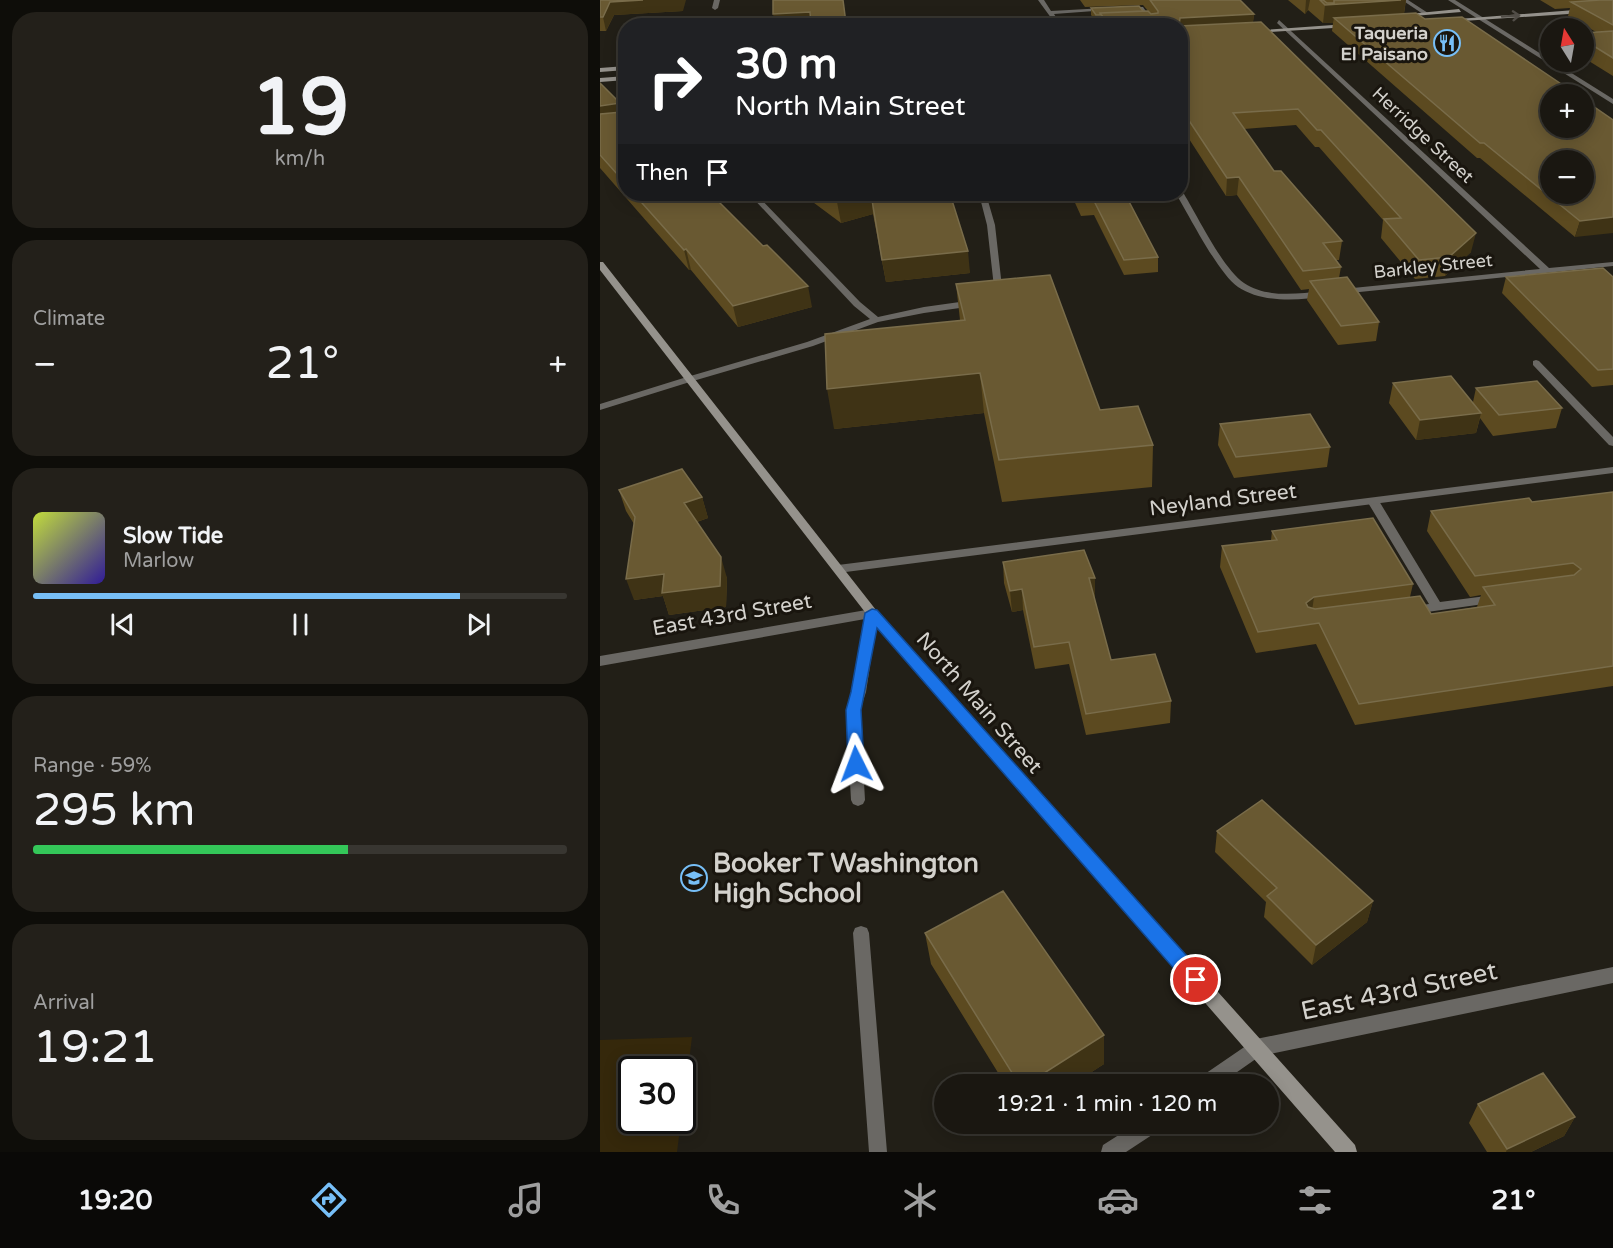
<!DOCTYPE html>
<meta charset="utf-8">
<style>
:root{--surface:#1a1711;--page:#23201a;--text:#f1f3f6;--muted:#9f9f9f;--line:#383631;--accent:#77bff7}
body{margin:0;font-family:"Varela Round",sans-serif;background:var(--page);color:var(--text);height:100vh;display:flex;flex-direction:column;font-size:22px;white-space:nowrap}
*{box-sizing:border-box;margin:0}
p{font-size:20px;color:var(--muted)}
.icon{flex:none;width:33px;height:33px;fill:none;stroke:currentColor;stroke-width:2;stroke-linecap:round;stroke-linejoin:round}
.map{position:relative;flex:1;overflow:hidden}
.side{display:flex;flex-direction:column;gap:12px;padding:12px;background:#0e0d09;width:600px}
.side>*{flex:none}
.banner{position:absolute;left:18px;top:18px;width:570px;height:183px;border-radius:24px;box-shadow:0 3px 15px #0003,0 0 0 2px var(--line);background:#202124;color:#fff;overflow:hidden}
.needle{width:39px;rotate:349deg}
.fabs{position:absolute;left:940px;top:18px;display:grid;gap:12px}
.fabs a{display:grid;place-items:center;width:54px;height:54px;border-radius:50%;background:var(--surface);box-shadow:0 3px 15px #0003,0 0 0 2px var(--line);font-size:30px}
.speed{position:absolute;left:18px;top:1056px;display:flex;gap:12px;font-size:30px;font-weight:700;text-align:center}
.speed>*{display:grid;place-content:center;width:78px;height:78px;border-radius:50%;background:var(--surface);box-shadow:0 3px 15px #0003,0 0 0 2px var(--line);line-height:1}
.speed .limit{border:3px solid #111;border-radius:9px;background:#fff;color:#111}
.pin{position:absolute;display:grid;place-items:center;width:51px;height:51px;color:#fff;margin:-26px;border:3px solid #fff;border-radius:50%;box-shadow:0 2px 6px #0007}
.me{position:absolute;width:66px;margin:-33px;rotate:357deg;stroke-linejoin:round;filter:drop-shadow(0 0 4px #0008)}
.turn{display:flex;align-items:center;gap:21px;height:126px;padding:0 18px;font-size:27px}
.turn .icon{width:78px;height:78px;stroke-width:2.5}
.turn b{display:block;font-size:42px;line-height:51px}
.then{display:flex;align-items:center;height:57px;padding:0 18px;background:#0003;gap:12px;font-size:22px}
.big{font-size:45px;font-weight:600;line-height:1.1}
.side .tile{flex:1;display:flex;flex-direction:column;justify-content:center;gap:9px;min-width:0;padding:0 21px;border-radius:24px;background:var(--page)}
.side .dial{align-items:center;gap:0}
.dial b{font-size:78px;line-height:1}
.song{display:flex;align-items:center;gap:18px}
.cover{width:72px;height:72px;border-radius:9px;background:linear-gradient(135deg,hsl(70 70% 55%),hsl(250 70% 35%))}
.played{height:6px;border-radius:3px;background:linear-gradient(90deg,var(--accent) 80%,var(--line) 80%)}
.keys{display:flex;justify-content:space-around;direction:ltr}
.heat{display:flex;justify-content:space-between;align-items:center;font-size:33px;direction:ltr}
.charge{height:9px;border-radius:4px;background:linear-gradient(90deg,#34c759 59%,var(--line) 0)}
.trip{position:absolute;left:334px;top:1074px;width:345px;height:60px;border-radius:30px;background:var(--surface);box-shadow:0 3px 15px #0003,0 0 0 2px var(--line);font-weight:600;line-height:60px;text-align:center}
.tabs{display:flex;height:96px;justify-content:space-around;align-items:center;background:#0a0907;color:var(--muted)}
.tabs .icon{width:42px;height:42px}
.tabs .current{color:var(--accent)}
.tabs b{font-size:27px;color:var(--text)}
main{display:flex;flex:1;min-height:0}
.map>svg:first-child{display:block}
.green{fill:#35280b}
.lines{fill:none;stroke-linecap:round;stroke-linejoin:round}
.lane{fill:#6a6864;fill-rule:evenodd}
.street{fill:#6a6864;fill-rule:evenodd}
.secondary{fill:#95928c;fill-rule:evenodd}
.wall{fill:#5c4a20}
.shaded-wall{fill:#3f3315}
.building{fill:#695932;stroke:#796c4a;stroke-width:1.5;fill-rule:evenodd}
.oneway{stroke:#514d47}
.route{fill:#1a73e8;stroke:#114b97;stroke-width:1.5}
.labels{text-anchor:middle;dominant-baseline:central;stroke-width:6;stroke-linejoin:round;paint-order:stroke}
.far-poi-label{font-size:18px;font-weight:bold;fill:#d3d1cc;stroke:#19150e;text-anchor:end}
.far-street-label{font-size:18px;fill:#d3d1cc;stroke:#19150e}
.street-label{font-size:21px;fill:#d3d1cc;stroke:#19150e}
.near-poi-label{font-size:26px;font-weight:bold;fill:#d3d1cc;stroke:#19150e;text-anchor:start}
.near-street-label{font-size:26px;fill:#d3d1cc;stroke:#19150e}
</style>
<main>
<section class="side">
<div class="tile dial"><b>19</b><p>km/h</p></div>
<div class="tile"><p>Climate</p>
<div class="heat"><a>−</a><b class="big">21°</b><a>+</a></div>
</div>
<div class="tile">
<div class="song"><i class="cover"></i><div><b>Slow Tide</b><p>Marlow</p></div></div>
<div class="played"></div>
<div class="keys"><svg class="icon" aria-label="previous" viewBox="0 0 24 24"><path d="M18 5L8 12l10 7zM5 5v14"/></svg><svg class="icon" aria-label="pause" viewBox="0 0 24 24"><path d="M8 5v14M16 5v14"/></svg><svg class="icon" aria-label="next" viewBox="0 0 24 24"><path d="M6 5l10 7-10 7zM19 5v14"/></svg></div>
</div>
<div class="tile"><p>Range · 59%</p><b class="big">295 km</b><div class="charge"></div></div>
<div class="tile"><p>Arrival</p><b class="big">19:21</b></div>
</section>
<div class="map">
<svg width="1013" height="1152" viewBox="0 0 1013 1152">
<rect width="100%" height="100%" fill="#221f17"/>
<path class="green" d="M92 1037 83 1110 82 1070H32V1120L81 1121 77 1152H0V1040Z"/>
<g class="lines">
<path class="lane" d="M114 0H120L118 8 115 10 112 8Z
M438 0H444L451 11 505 8 508 10 454 14 462 26H457Z
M802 0H808L828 13 823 14Z
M525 7H543L556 26H551L540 10H523Z
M517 22 515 25 478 26 480 24Z
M149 194H156L260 302 278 317 324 307 374 300 378 303 374 306 324 313 278 322 213 346 93 381H87V377L207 342 270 319 254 306Z
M379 194H386L395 225 403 296 399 299 395 296 387 225Z
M773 498 779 501 840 602 894 595 900 599 898 602 813 614 809 613 807 610 809 607 829 604 767 501Z"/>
<path class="street" d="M848 0H855L1013 99V104Z
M679 20 949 268 1013 262V266L740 294V290L743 289 940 269 677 23Z
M580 192 584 194C598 217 623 269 644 283 666 298 697 294 722 291L726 294 725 296C699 301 662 303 638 287 618 273 590 217 576 194Z
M936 360 939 361 1013 437V446L1009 445 933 365V361Z
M90 376 95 379 93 381 0 410V404Z
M1013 467V473L238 573 232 569 238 565Z
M272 609 278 613 266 692 260 710 265 800 263 804 258 806 253 804 251 800 246 710 252 692 265 619 0 666V656Z
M261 926 267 928 269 933 287 1152H269L253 933 255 928Z
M1013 967V983L660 1056 620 1084H596L599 1078 656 1039Z
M536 1124H560L558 1131 526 1152H501L503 1145Z"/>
<path class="secondary" d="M1013 7V11L848 22 845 20Z
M859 9 861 12 802 17 799 15Z
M747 24 749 27 654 33 651 31Z
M26 66V70L0 72V68Z
M26 76V80L0 82V78Z
M0 262H3L276 610 755 1145 757 1152H735L268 616 0 270Z"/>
</g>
<path class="wall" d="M0 0 83 11 14 15 6 31H0Z
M480 0H640L654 14 653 22 871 252 845 276 815 279 781 238 783 220 719 147H715L696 125 644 129 674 171 742 241 739 260H736L741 267 739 278 779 322 776 341 738 345 707 300 709 289 701 290 637 195 626 196 580 125V26H500V22H496L491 15V8L548 11 543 5 485 7Z
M688 0H806L804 14 825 19 1013 120 975 237 880 158H877L732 31 733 23H723L708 10 705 14Z
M940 0H1013V76L984 58V33L996 32 968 16 970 8 955 9Z
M0 83 22 110 26 109V194H111L212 307 138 327 91 270H89L0 168Z
M202 194H350L370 273 286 282 273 214 241 223Z
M471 194H525L558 257V272L524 275 494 215 481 216Z
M906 277H1013V385L992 387 902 293Z
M356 284 500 410 553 445 552 487 402 502 384 413 234 429 360 320Z
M793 383 873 402 876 388 962 408 956 428 893 436 880 418 876 433 816 440 789 403Z
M620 424 730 447 727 467 634 478 618 445Z
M19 490 102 497 108 518 97 522 127 578 126 607 69 615 63 596 34 600V524L26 511Z
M1013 492V686L755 725 716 644 656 653 620 567 622 546 671 540 672 531 813 584 810 597 831 614 877 607 881 595 870 597 827 531 831 511 932 502Z
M403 562 495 578 494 599 511 660 571 701 570 723 486 735 469 664 435 669 423 610 412 612 404 583Z
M617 831 773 901 767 922 712 965 664 917 666 902 615 852Z
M325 933 504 1064 473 1084H405L331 964Z
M878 1104 975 1117 964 1136 931 1152H887L869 1123Z"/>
<path class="shaded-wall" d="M43 0H86L83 11 14 15 6 31 3 17 10 2Z
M706 0H710L708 10 705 14Z
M806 0 803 18H734L733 23H723L725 5Z
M210 12 246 23V26H175L173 14Z
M654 14 652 28 580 33V26H579L580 18Z
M496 15H500V22H496Z
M20 103 25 121 0 124V106Z
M639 177 637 195 626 196 627 178Z
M268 194H271L273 214 241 223 237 202Z
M1013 217V233L975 237 980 221Z
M876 233 871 252 845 276 849 257Z
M86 249 91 270H89L84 250Z
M368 251 370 273 286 282 282 260Z
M208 286 212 307 138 327 133 306Z
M380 373 384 413 234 429 227 389Z
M881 413 876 433 816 440 820 420Z
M102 497 108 518 90 524 84 503Z
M121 557 127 578 126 607 69 615 63 596 34 600 26 579 64 574Z
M489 578H495V599L489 600Z
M422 589 423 610 412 612 410 591Z
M714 597 711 618 706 603Z
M773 901 767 922 712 965 716 945Z
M504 1035V1064L473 1084H427Z
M975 1117 964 1136 931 1152H906L907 1149Z"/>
<path class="building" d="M0 0H43L10 2 3 17H0Z
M173 0H243L246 23 211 25 210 12 173 14Z
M550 0H640L654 14 580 18 579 26H510L500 13 548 11 551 14 558 13V11Z
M720 0H723L727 3H734V0H801L725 5Z
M1000 0H1013V25L971 2Z
M539 6 543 11 500 13V15H496L491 8Z
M816 13 825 19 862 17 976 94H951V128H984V100L1013 120V217L980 221 884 143H880L734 18ZM951 160H984V194H951Z
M661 22 876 233 849 257 819 260 784 219 801 218 721 130H717L698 109 633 113 674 171H681L742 241 723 243 741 267 703 271 639 177 627 178 580 107V26Z
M1013 31V58L984 40V33Z
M0 83 20 103 0 106Z
M24 107 26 109V184L0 155V114L22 112Z
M34 194H111L163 246 167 245 208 286 133 306 86 249 84 250Z
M226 194H268L237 202Z
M271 194H350L368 251 282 260Z
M477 194H525L558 257 524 260 494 201 481 202Z
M1003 268 1013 277V369L998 370 906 277Z
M450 275 500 410 538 406 553 445 399 460 380 373 227 389 225 334 365 320 356 284Z
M747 277 779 322 741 326 710 281Z
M851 376 881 413 820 420 793 383Z
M937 381 962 408 899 415 876 388Z
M710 414 730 447 636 457 620 424Z
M82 469 102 497 84 503 121 557 120 586 62 593 64 574 26 579 35 517 19 490Z
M1013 492V666L759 704 719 623 658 632 622 546 677 540 672 531 773 518 813 584 714 597 706 603 708 607 715 609 820 596 831 614 895 605 883 587 974 575 981 569 973 563 875 576 831 511 929 498 932 502Z
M484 550 495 578H489L511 660 555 654 571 701 486 714 469 642 434 647 422 589 410 591 403 562Z
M662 800 773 901 716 945 667 896 677 888 617 831Z
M403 891 504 1035 427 1084H419L325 933Z
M943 1073 975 1117 907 1149 878 1104Z"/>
<defs><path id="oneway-shaft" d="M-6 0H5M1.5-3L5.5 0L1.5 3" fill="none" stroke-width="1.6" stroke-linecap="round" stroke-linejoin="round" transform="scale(1.5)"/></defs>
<use class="oneway" href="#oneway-shaft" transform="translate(911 16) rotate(-4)"/>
<path class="route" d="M272 609 277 610 603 974 606 980 603 986 596 989 589 986 277 628 261 710 264 764 262 768 256 770 250 768 248 764 246 710 251 692 265 613Z"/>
<defs>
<symbol id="restaurant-ring" viewBox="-11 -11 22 22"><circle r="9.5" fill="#19150e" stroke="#77bff7" stroke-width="1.5"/><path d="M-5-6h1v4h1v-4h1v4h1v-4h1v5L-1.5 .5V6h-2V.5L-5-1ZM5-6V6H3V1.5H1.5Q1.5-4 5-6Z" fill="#77bff7"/></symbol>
<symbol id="school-ring" viewBox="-11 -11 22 22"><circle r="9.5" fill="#19150e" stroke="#77bff7" stroke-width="1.5"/><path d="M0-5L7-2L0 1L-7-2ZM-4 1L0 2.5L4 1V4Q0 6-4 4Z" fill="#77bff7"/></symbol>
</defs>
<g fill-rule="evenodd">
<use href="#restaurant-ring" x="832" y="28" width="30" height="30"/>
<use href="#school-ring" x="79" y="863" width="30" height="30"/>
</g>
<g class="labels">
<g class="far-poi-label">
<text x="828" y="33">Taqueria<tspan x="828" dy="21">El Paisano</tspan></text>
</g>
<g class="far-street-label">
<text transform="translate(823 135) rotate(43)">Herridge Street</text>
<text transform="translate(833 266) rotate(-6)">Barkley Street</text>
</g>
<g class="street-label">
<text transform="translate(623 500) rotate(-7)">Neyland Street</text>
<text transform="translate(132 615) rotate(-10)">East 43rd Street</text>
<text transform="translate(379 703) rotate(49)">North Main Street</text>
</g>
<g class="near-poi-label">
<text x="113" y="863">Booker T Washington<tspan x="113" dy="30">High School</tspan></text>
</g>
<g class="near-street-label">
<text transform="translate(799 991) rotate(-12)">East 43rd Street</text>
</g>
</g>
</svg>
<div class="fabs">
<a><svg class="needle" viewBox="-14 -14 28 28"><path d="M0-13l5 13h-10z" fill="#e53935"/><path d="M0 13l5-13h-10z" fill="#9f9f9f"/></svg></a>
<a>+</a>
<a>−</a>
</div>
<div class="speed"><div class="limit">30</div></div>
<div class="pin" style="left:596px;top:980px;background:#d93025"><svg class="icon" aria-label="arrive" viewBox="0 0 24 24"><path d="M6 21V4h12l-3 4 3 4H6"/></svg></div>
<svg class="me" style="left:256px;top:764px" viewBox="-20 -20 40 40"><path d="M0-17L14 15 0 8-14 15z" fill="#1a73e8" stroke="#fff" stroke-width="4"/></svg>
<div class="trip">19:21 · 1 min · 120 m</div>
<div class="banner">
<div class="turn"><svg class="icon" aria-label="right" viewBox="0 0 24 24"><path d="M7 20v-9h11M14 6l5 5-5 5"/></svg><div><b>30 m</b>North Main Street</div></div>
<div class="then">Then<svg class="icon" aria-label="arrive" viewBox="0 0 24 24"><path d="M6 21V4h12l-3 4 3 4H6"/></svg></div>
</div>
</div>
</main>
<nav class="tabs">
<b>19:20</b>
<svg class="icon current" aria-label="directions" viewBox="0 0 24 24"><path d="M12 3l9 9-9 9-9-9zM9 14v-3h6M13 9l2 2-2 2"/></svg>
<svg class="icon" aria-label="music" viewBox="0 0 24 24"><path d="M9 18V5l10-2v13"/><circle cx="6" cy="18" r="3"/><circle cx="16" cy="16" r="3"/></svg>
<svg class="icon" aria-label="phone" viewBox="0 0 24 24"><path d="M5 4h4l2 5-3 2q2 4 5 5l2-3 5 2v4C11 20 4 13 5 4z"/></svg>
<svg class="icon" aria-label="climate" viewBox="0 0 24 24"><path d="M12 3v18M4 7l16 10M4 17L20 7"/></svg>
<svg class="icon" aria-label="car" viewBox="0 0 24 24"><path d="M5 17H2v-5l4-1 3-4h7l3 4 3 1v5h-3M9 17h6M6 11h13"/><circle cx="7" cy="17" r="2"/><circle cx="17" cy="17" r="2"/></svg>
<svg class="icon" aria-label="filters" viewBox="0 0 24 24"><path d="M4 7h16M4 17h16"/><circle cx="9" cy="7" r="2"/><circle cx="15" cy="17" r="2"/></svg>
<b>21°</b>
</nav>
